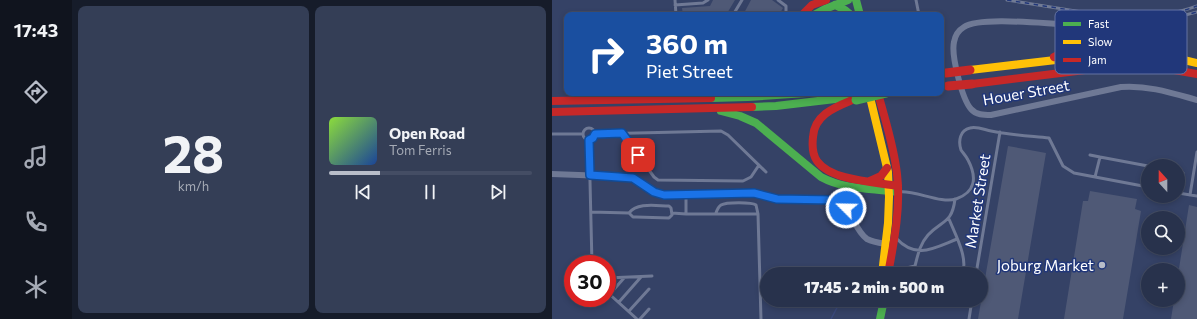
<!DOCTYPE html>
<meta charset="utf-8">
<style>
:root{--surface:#28324c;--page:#343e56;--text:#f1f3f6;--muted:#a5aab5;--line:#444d64;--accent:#b8bdc9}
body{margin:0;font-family:Commissioner,sans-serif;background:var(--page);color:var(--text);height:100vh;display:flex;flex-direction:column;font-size:15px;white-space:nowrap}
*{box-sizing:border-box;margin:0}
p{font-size:13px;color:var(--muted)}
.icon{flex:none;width:22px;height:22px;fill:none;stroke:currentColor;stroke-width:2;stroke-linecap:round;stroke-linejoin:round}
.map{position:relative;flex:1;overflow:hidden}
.drawer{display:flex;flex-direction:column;gap:6px;padding:6px;background:#161c2a;width:480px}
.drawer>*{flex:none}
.guide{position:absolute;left:12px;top:12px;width:380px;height:84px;border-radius:8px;box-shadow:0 2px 6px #0003,0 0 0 1px var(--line);background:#1a4fa0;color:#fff;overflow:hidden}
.needle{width:26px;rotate:339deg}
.tools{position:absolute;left:589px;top:159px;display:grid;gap:8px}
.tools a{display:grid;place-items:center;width:44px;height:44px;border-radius:50%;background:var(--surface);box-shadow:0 2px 6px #0003,0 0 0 1px var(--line);font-size:20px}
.speed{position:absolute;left:12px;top:255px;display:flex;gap:8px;font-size:20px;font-weight:700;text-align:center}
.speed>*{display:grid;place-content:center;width:52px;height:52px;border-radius:50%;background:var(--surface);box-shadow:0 2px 6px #0003,0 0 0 1px var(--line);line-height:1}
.speed .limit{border:6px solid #d22;background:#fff;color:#111}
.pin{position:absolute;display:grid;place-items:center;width:34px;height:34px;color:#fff;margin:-17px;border-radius:8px;box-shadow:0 2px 6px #0006}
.me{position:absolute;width:44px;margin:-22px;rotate:293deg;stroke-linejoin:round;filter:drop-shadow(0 0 3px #0008)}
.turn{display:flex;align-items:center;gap:14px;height:84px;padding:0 16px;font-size:18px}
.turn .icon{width:52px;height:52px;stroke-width:2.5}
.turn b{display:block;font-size:28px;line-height:34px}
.drawer .card{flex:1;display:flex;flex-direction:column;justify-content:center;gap:6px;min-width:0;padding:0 14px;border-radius:8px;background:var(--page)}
.drawer .dial{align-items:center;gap:0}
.dial b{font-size:52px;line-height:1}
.song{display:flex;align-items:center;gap:12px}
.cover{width:48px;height:48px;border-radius:6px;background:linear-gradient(135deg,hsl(90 70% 55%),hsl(220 70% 35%))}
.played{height:4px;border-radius:2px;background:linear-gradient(90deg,var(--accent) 25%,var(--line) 25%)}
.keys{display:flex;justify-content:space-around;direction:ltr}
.drawer .tiles{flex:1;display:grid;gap:6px;grid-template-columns:repeat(2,1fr)}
.trip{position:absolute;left:208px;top:267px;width:228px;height:40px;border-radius:20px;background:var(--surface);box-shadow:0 2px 6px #0003,0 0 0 1px var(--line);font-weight:800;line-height:40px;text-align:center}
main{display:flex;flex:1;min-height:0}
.tabs{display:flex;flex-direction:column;width:72px;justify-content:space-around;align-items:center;background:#10141e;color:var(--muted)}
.tabs .icon{width:28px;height:28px}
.tabs .on{color:var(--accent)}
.tabs b{font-size:18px;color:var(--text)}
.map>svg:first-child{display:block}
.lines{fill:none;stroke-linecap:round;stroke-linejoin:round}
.stream{stroke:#3a497b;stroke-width:1.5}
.building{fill:#4f5976}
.lane{stroke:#6f7995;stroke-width:3}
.street{stroke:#6f7995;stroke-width:6}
.fast{stroke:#4caf50;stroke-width:8}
.slow{stroke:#ffc107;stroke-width:8}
.jam{stroke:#c62828;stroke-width:8}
.rail-casing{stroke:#717b95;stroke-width:3}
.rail{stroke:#21377a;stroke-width:1.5;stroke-dasharray:4.5;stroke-linecap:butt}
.fast-bridge{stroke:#4caf50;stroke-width:9}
.jam-bridge{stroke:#c62828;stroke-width:9}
.route-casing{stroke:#114b97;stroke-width:10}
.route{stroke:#1a73e8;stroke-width:7}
.poi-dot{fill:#b8bdc9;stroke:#21377a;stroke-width:1.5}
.labels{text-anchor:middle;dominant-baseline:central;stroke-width:3;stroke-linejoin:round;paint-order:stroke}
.street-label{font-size:15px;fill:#fff;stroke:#21377a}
.poi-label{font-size:15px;fill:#fff;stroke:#21377a;text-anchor:end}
.key{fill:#21377a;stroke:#6473a2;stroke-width:1}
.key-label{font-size:11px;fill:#fff}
</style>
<main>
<nav class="tabs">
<b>17:43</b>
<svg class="icon on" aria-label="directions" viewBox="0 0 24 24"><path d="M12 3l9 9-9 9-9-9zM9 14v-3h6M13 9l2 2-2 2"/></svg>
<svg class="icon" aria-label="music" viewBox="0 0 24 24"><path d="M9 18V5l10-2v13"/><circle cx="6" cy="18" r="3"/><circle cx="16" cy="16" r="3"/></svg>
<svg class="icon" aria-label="phone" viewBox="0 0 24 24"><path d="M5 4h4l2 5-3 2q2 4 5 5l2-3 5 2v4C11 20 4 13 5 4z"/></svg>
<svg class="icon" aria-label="climate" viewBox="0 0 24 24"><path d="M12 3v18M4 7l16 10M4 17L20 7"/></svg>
</nav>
<section class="drawer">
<div class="tiles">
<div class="card dial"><b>28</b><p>km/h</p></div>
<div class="card">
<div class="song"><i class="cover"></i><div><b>Open Road</b><p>Tom Ferris</p></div></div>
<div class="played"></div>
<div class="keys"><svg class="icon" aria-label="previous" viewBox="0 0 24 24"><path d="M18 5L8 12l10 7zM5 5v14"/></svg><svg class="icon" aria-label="pause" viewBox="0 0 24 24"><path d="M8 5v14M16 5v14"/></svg><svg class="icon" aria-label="next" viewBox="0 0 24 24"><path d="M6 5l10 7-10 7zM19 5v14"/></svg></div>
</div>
</div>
</section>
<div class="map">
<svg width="645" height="319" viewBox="0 0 645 319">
<rect width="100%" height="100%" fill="#354266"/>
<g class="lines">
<path class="stream" d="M279 319 289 300"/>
</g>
<path class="building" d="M161 0H183L174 15H131L130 8 158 6Z
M199 0H220L231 8 227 15H191Z
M456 146 494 153 466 319H426Z
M538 191 585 199 583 209 589 211 571 319H512L531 201H536Z
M637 205 645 207V319H619L622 300H626V275Z"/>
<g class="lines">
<path class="lane" d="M123 0 124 15
M226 0 234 6V12L232 15
M364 0 367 15
M123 5 151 3 156 0
M181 15 190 0
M31 134a6 6 0 1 1 12 0a6 6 0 1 1-12 0Z
M70 133 102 177 106 180 191 181 199 177 207 165
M0 134H30
M43 134 169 131 176 135 214 172
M37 140 40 264
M538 155 548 157 543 177
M548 157 596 166
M626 172 631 173
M347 192C363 190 389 204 404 199 424 192 425 177 416 160 414 156 411 153 409 150 406 141 408 130 418 128 425 126 433 130 439 131 458 135 478 136 497 138L511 166 522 173 596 187
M626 193 645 196
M134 195V214H206
M638 195 645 152
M39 212 77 213C85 202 105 206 117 206L119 208 120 215 117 218 84 217H81L77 213
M120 213 134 214
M164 213C165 210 166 207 169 205 174 202 200 202 204 205L206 214 209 319
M397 219C403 234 417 259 410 274
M344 238C364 260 382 248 405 239
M363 266 368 274
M337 272 363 266C366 254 368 244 376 235 390 220 400 224 403 199
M424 274 448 132
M55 278 100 276
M55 292 85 319
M58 294 72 278
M67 302 89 277
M77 311 97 289
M88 319 97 309
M417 319 420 300"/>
<path class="street" d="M507 24C487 23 427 17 412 27 407 30 403 36 402 42 399 55 410 99 419 109 424 115 432 115 439 115L569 87C596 85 620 93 645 100
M0 174 80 177 103 192 112 195 202 193 225 199 282 200C302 207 300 228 315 239 321 242 328 243 334 244"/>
<path class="fast" d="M304 0 308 15
M283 5 293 10 299 15
M262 15 273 9 296 0
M159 98 196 97 254 93
M200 107 224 106 300 97
M169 111 188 116 204 123 269 177C293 190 319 188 345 192
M328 319 332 300"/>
<path class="slow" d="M507 24C549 26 587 41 627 53
M418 70 563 53H592L615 56 645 63
M317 93 336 172 337 197 336 223 330 274"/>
<path class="jam" d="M250 15 260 5 274 0
M502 57 515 51 520 43 517 33 507 24
M420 84 574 65 605 67 645 74
M326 93C333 120 342 146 345 174 349 207 342 242 336 274
M0 101 159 98
M298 101C281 108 262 116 261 137 260 146 260 154 265 161 279 181 324 182 346 186
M0 112 200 107
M318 181 329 176 335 168"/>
<defs>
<path id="rail" d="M455 0 555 16C585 18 616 17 645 6
M622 18 645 12
M584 21 633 28"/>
</defs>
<use href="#rail" class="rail-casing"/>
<use href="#rail" class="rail"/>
<path class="fast-bridge" d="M304 100 334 93"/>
<path class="jam-bridge" d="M394 73 418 70
M396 86 420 84"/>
</g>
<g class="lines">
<defs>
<path id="route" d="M86 155 70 133 43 134 41 138 37 140 38 175 81 178 102 192 112 195 202 193 225 199 282 200 288 203 294 208"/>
</defs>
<use href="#route" class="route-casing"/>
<use href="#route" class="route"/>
</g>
<circle class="poi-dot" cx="550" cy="265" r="4"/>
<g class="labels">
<g class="street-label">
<text transform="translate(474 92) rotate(-10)">Houer Street</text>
<text transform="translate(425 201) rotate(-81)">Market Street</text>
</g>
<g class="poi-label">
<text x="542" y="265">Joburg Market</text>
</g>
</g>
<rect x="503" y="10" width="132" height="64" rx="6" class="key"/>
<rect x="511" y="22" width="18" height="4" fill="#4caf50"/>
<rect x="511" y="40" width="18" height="4" fill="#ffc107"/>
<rect x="511" y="58" width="18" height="4" fill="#c62828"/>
<g class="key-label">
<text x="536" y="28">Fast</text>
<text x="536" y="46">Slow</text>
<text x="536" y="64">Jam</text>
</g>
</svg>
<div class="tools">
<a><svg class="needle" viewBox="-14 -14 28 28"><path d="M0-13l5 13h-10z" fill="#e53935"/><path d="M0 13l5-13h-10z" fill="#a5aab5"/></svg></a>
<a><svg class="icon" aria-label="search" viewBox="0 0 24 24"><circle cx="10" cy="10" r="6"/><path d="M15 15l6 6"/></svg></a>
<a>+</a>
</div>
<div class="speed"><div class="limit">30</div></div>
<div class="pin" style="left:86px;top:155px;background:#d93025"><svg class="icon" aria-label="arrive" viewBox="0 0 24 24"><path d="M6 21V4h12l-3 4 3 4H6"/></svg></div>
<svg class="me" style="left:294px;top:208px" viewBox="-20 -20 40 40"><circle r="17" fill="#1a73e8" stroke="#fff" stroke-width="3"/><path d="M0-11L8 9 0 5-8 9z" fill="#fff"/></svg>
<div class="trip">17:45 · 2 min · 500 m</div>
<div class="guide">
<div class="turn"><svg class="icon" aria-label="right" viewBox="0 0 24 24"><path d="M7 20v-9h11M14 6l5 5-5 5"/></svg><div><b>360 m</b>Piet Street</div></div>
</div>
</div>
</main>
